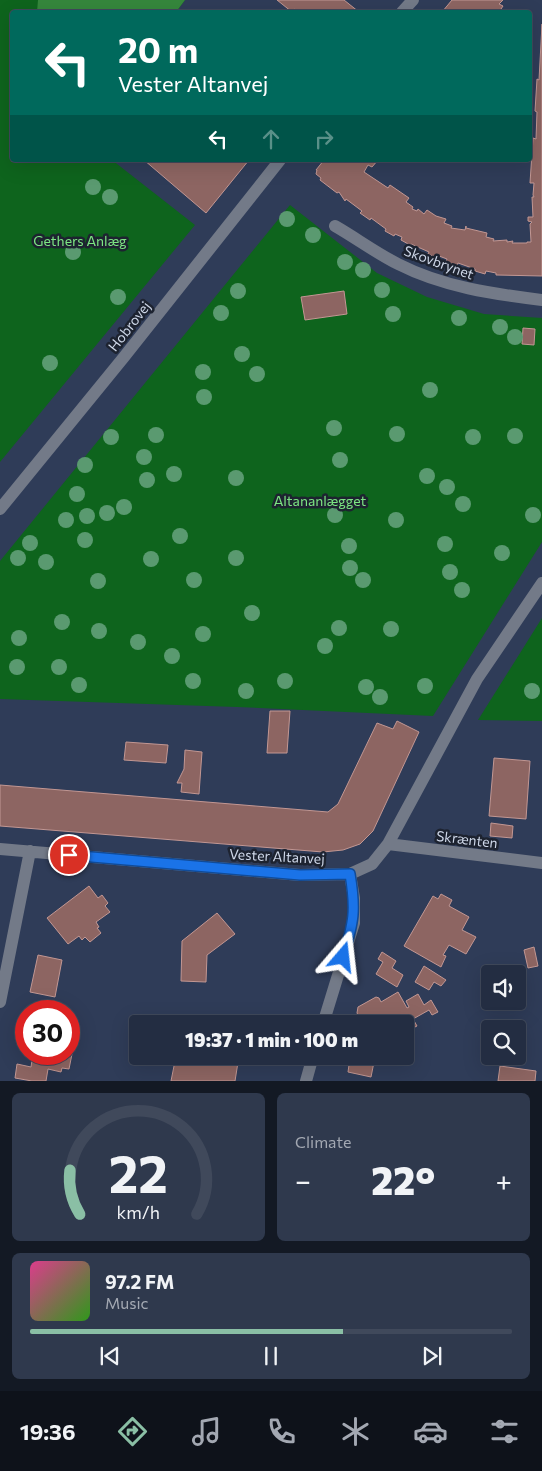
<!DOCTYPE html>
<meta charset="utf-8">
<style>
:root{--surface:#232d42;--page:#2f394d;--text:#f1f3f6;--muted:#a3a8b2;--line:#40495b;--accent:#8abfa5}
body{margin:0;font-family:Commissioner,sans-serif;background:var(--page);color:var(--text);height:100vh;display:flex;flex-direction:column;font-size:19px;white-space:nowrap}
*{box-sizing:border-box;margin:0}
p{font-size:16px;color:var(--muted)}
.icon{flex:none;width:28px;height:28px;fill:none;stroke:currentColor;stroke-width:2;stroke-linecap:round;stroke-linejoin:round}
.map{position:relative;height:1081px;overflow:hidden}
.panel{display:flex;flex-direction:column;gap:12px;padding:12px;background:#131924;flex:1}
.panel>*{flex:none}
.guide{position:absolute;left:10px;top:10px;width:522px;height:152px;border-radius:5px;box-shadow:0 5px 20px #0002,0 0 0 1px var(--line);background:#00695c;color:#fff;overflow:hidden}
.tools{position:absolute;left:481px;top:965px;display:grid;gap:10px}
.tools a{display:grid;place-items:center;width:45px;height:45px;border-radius:5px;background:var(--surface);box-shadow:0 5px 20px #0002,0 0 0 1px var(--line);font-size:25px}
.speed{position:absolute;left:15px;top:1000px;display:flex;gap:10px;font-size:25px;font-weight:700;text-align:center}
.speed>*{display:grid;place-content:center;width:65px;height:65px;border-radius:50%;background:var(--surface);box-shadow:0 5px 20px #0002,0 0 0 1px var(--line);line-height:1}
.speed .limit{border:8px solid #d22;background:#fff;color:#111}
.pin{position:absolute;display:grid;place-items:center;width:42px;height:42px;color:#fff;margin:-21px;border:2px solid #fff;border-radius:50%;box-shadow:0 1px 5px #0007}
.me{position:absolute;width:55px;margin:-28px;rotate:17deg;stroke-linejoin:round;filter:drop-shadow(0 0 4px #0008)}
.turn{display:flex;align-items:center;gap:18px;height:105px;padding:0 25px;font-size:22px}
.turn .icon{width:65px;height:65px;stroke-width:2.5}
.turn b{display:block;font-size:35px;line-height:42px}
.lanes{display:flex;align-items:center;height:48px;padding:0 25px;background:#0003;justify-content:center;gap:25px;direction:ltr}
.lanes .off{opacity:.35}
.big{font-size:38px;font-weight:800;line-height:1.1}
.panel .card{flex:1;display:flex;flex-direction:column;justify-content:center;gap:8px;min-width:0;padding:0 18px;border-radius:8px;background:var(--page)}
.panel .dial{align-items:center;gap:0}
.dial svg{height:130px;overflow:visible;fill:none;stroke:var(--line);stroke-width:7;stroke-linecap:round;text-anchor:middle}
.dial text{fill:var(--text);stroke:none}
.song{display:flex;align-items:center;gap:15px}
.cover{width:60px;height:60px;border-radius:8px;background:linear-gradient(135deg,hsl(330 70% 55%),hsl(110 70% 35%))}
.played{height:5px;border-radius:2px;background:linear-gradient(90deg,var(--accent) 65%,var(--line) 65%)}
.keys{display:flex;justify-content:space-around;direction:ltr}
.heat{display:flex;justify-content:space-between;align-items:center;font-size:28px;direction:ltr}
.panel .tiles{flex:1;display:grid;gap:12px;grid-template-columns:1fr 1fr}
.card:last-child{grid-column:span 2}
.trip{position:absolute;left:129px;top:1015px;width:285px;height:50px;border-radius:5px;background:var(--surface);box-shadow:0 5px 20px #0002,0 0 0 1px var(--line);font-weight:800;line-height:50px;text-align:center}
.tabs{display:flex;height:80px;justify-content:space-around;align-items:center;background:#0e121a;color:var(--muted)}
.tabs .icon{width:35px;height:35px}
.tabs .active{color:var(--accent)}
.tabs b{font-size:22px;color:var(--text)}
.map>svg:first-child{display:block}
.green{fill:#0e641d}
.forest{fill:#35873c}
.building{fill:#8d6562;stroke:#c29793}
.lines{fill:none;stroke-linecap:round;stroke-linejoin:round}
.minor{stroke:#737a88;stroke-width:12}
.tree{fill:#5a9a70}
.route-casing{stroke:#114b97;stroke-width:12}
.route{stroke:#1a73e8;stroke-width:9}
.labels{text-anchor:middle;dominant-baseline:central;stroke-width:5;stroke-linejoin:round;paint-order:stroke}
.park-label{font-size:14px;fill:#7de683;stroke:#1d2330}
.street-label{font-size:14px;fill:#ced7e8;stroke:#1d2330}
</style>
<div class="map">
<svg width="542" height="1081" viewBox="0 0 542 1081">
<rect width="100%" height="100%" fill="#2f3c58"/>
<path class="green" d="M0 0H185L176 12H12V160H112L195 225 0 462Z
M290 205 377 273 427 297 484 314 542 318V542L433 716 237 707 0 699V561Z
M542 618V721L478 720Z"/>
<path class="forest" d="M38 0H185L176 12H37Z"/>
<path class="building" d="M277 0H344L359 12H298L294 9 292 12Z
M452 0H503L499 4 503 6 499 12H442Z
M542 24V276L496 275V273L486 271 485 274 475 271V269L458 263 457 265 446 262 447 259 439 256 438 258 428 254 429 252 411 244 410 245 401 240 402 237 395 234 394 236 385 231 386 229 371 218 370 220 360 213 362 211 346 199 345 201 339 192 337 193 320 180 321 178 316 174 317 170H316L324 160H378L372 167 368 165 364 172 388 188 390 185 409 198 406 202 413 207 412 209 417 211 418 209 424 214 427 210 436 216 446 219 444 223 452 226 451 228 465 230 466 226V228L487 233 486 237 494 239 493 241 507 240V242L513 241 512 243H527V242H531L530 224 532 222 528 221V217H533L532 197H534L533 195 534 183H530L533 138 536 139 537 112 535 111 537 79 539 80Z
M144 160H249L206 213Z
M344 291 347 314 305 320 301 297Z
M523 328 535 329 534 345 522 344Z
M270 711H290L287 753H267Z
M397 721 419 732 373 831 360 844 343 850 323 852 0 826V785L328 812 338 804 377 723 393 729Z
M126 742 168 745 166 763 124 760Z
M185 750 202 752 199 794 181 792 182 783H177L184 769Z
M494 758 530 761 526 819 489 816Z
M491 823 513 826 512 838 490 836Z
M89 886 98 898 102 895 108 903 105 906 110 912 96 922 99 927 97 928 101 933 90 942 85 937 82 940 79 936 68 944 47 918Z
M441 894 452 900 449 906 469 917 462 930 476 937 466 954 449 945 443 955 446 956 441 967 404 946 433 896 438 899Z
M217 913 235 934 207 955 206 982 181 981 182 941Z
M534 947 538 966 528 968 524 950Z
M382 952 396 961 392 968 403 975 397 987 376 974 383 962 378 959Z
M38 955 62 960 55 997 30 992Z
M424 966 446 980 441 986 434 982 429 990 415 982Z
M398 992 407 1008 409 1007 406 1001 418 994 424 1005 431 1000 438 1012 432 1015 429 1010 413 1019 417 1026 405 1032V1024H363L357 1013 358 1007 376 997 379 998 381 1002Z
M69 1021 71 1022 74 1027 72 1036H70L69 1040Z
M69 1049H73L69 1069 62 1068 61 1072 48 1069 46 1081H32L15 1078 17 1064 31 1067 33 1054H69Z
M176 1056H239L235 1081H171Z
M350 1058 374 1062 371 1077 348 1072Z
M500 1066 536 1071 535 1081H498Z"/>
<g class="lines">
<path class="minor" d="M402 12 413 0
M335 226C356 238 376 253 398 264 443 287 493 294 542 300
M0 509 124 357 280 160
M388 844 542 863
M0 849 300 875 350 874 372 864 388 844 477 679 542 583
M0 1002 30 851
M323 1024 354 923V898L350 874
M306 1081 313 1056"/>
</g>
<g class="tree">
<circle cx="93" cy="187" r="8"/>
<circle cx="110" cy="197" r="8"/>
<circle cx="287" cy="219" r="8"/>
<circle cx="313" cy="235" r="8"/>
<circle cx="73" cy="252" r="8"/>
<circle cx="345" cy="262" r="8"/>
<circle cx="363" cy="270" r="8"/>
<circle cx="382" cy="290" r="8"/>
<circle cx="238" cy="291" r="8"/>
<circle cx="118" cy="297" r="8"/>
<circle cx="221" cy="313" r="8"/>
<circle cx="393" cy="314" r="8"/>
<circle cx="459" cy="318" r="8"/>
<circle cx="500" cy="327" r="8"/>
<circle cx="515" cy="337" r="8"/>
<circle cx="242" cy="354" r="8"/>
<circle cx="50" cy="363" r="8"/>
<circle cx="203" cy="372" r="8"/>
<circle cx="257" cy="374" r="8"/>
<circle cx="430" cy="390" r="8"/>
<circle cx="204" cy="397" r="8"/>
<circle cx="334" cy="428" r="8"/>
<circle cx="397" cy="434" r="8"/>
<circle cx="156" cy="435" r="8"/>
<circle cx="515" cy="436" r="8"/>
<circle cx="111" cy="437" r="8"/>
<circle cx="473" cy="437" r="8"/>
<circle cx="144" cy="457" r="8"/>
<circle cx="340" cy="460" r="8"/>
<circle cx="85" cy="465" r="8"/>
<circle cx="174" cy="474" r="8"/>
<circle cx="427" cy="476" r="8"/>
<circle cx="236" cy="478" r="8"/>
<circle cx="147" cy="480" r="8"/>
<circle cx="447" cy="487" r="8"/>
<circle cx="77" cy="494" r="8"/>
<circle cx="463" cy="504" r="8"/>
<circle cx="124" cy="507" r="8"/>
<circle cx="107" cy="513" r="8"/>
<circle cx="335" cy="515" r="8"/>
<circle cx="533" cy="515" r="8"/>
<circle cx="87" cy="516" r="8"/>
<circle cx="66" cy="520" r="8"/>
<circle cx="396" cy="520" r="8"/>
<circle cx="180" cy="536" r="8"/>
<circle cx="85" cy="540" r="8"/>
<circle cx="30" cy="543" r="8"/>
<circle cx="445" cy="544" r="8"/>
<circle cx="349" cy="546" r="8"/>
<circle cx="502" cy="553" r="8"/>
<circle cx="18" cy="558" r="8"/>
<circle cx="236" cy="558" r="8"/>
<circle cx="151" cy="559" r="8"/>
<circle cx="46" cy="562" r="8"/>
<circle cx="350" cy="568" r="8"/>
<circle cx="450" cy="572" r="8"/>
<circle cx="194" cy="580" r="8"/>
<circle cx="363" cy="580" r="8"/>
<circle cx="98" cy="581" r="8"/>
<circle cx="462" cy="590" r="8"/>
<circle cx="252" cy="613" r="8"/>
<circle cx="62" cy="622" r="8"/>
<circle cx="339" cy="628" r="8"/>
<circle cx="391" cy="629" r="8"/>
<circle cx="99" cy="631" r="8"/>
<circle cx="203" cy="634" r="8"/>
<circle cx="19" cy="638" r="8"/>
<circle cx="138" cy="642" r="8"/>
<circle cx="325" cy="646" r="8"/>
<circle cx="172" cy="656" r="8"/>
<circle cx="17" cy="667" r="8"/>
<circle cx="59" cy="667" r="8"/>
<circle cx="193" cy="681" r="8"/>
<circle cx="285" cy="681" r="8"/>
<circle cx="79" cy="685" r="8"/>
<circle cx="425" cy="686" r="8"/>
<circle cx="366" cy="687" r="8"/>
<circle cx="246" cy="691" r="8"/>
<circle cx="532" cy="691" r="8"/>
<circle cx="380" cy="697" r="8"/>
</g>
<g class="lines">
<defs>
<path id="route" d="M69 855 300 875 350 874C356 910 354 922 343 957"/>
</defs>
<use href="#route" class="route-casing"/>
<use href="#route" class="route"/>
</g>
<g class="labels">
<g class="park-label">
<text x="80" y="240">Gethers Anlæg</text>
<text x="320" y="500">Altananlægget</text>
</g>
<g class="street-label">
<text transform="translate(439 262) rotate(20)">Skovbrynet</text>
<text transform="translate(129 326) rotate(-52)">Hobrovej</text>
<text transform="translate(467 839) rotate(7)">Skrænten</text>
<text transform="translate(277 856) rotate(3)">Vester Altanvej</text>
</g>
</g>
</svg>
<div class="tools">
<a><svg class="icon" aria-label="sound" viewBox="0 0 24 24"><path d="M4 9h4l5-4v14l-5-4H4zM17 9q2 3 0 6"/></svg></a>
<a><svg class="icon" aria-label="search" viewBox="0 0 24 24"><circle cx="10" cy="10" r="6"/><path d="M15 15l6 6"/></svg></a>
</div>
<div class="speed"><div class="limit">30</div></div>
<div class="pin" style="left:69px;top:855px;background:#d93025"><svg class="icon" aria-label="arrive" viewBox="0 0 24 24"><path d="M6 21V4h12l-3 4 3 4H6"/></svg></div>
<svg class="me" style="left:343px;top:957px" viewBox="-20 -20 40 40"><path d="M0-17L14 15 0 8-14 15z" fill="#1a73e8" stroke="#fff" stroke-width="4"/></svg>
<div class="trip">19:37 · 1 min · 100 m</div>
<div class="guide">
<div class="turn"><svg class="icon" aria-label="left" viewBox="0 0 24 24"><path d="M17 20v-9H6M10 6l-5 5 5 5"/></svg><div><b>20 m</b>Vester Altanvej</div></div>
<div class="lanes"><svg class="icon" aria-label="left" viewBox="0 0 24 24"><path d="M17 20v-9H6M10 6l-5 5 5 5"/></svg><svg class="icon off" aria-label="ahead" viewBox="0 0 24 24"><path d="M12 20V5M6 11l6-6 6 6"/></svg><svg class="icon off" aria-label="right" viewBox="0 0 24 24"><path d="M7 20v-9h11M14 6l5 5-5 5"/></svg></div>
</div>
</div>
<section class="panel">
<div class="tiles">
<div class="card dial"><svg viewBox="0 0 100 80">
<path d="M14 69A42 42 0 1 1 86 69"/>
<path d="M14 69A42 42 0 0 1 8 42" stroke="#8abfa5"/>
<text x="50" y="56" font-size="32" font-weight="700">22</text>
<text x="50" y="72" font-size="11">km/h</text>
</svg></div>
<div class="card"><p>Climate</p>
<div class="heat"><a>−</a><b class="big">22°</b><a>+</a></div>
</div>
<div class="card">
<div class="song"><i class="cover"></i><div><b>97.2 FM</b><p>Music</p></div></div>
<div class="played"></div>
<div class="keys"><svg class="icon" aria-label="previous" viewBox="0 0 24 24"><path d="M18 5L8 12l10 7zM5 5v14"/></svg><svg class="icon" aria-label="pause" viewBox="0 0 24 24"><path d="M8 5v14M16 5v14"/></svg><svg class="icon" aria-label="next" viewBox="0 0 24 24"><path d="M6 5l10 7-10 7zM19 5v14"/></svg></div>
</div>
</div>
</section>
<nav class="tabs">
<b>19:36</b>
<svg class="icon active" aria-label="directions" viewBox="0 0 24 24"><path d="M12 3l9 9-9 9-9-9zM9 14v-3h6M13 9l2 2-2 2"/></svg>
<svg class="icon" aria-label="music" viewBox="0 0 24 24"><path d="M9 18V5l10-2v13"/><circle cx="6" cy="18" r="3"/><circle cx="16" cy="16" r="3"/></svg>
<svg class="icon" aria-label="phone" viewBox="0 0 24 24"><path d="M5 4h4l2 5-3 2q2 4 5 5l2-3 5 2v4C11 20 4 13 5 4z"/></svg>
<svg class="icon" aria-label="climate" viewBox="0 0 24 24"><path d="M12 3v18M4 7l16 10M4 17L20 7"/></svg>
<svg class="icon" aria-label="car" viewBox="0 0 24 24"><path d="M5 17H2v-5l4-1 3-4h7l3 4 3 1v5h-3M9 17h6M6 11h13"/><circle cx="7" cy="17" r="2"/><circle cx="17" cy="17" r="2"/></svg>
<svg class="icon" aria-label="filters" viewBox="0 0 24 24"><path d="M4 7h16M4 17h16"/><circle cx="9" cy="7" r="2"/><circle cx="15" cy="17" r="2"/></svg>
</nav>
